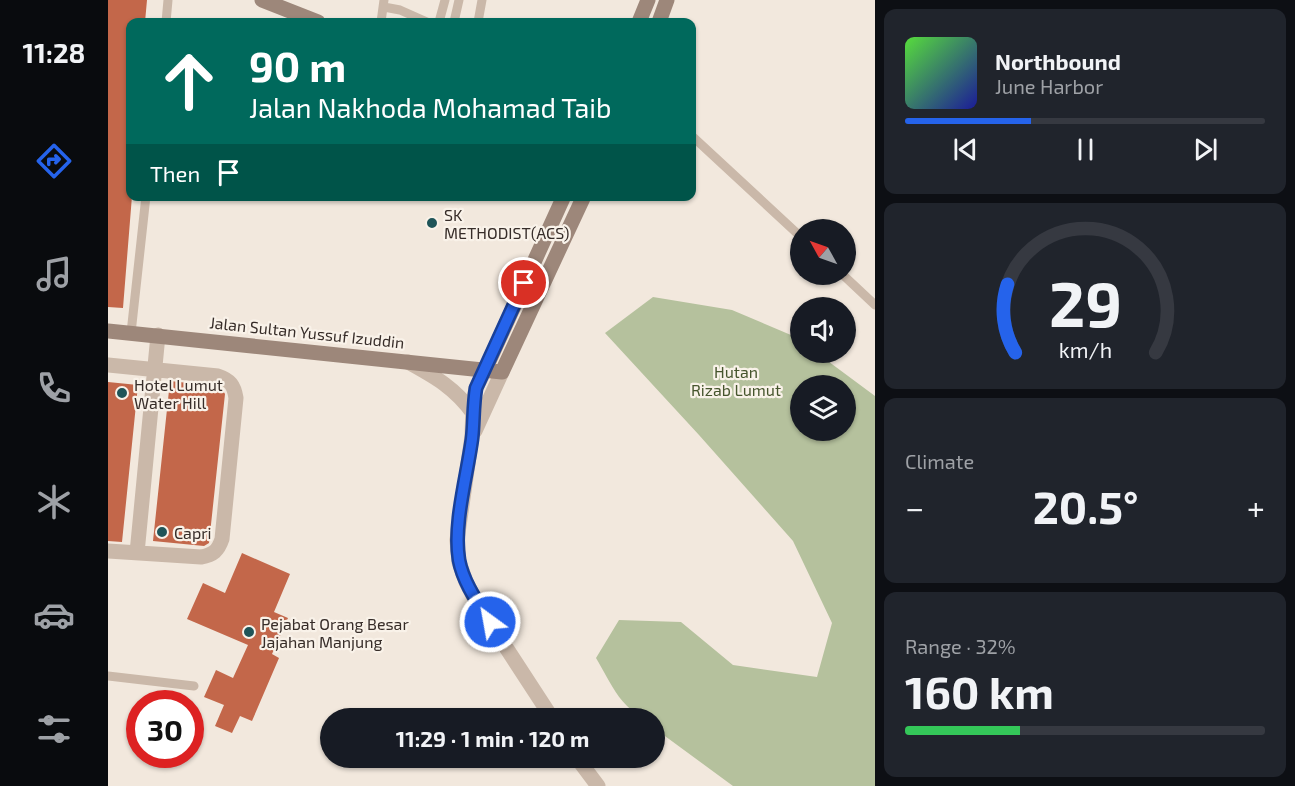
<!DOCTYPE html>
<meta charset="utf-8">
<style>
:root{--surface:#171b24;--page:#20242c;--text:#f1f3f6;--muted:#9ea1a6;--line:#363941;--accent:#2563eb}
body{margin:0;font-family:"Exo 2",sans-serif;background:var(--page);color:var(--text);height:100vh;display:flex;flex-direction:column;font-size:22px;white-space:nowrap}
*{box-sizing:border-box;margin:0}
p{font-size:20px;color:var(--muted)}
.icon{flex:none;width:33px;height:33px;fill:none;stroke:currentColor;stroke-width:2;stroke-linecap:round;stroke-linejoin:round}
.map{position:relative;flex:1;overflow:hidden}
.panel{display:flex;flex-direction:column;gap:9px;padding:9px;background:#0d0f14;width:420px}
.panel>*{flex:none}
.hud{position:absolute;left:18px;top:18px;width:570px;height:183px;border-radius:12px;box-shadow:0 2px 4px #0004;background:#00695c;color:#fff;overflow:hidden}
.needle{width:39px;rotate:310deg}
.buttons{position:absolute;left:682px;top:219px;display:grid;gap:12px}
.buttons a{display:grid;place-items:center;width:66px;height:66px;border-radius:50%;background:var(--surface);box-shadow:0 2px 4px #0004;font-size:30px}
.speed{position:absolute;left:18px;top:690px;display:flex;gap:12px;font-size:30px;font-weight:700;text-align:center}
.speed>*{display:grid;place-content:center;width:78px;height:78px;border-radius:50%;background:var(--surface);box-shadow:0 2px 4px #0004;line-height:1}
.speed .limit{border:9px solid #d22;background:#fff;color:#111}
.pin{position:absolute;display:grid;place-items:center;width:51px;height:51px;color:#fff;margin:-26px;border:3px solid #fff;border-radius:50%;box-shadow:0 2px 6px #0007}
.me{position:absolute;width:66px;margin:-33px;rotate:328deg;stroke-linejoin:round;filter:drop-shadow(0 0 4px #0008)}
.turn{display:flex;align-items:center;gap:21px;height:126px;padding:0 24px;font-size:27px}
.turn .icon{width:78px;height:78px;stroke-width:2.5}
.turn b{display:block;font-size:42px;line-height:51px}
.then{display:flex;align-items:center;height:57px;padding:0 24px;background:#0003;gap:12px;font-size:22px}
.big{font-size:45px;font-weight:700;line-height:1.1}
.panel .card{flex:1;display:flex;flex-direction:column;justify-content:center;gap:9px;min-width:0;padding:0 21px;border-radius:12px;background:var(--page)}
.panel .dial{align-items:center;gap:0}
.dial svg{height:156px;overflow:visible;fill:none;stroke:var(--line);stroke-width:7;stroke-linecap:round;text-anchor:middle}
.dial text{fill:var(--text);stroke:none}
.song{display:flex;align-items:center;gap:18px}
.cover{width:72px;height:72px;border-radius:9px;background:linear-gradient(135deg,hsl(110 70% 55%),hsl(240 70% 35%))}
.played{height:6px;border-radius:3px;background:linear-gradient(90deg,var(--accent) 35%,var(--line) 35%)}
.keys{display:flex;justify-content:space-around;direction:ltr}
.heat{display:flex;justify-content:space-between;align-items:center;font-size:33px;direction:ltr}
.charge{height:9px;border-radius:4px;background:linear-gradient(90deg,#34c759 32%,var(--line) 0)}
.trip{position:absolute;left:212px;top:708px;width:345px;height:60px;border-radius:30px;background:var(--surface);box-shadow:0 2px 4px #0004;font-weight:700;line-height:60px;text-align:center}
main{display:flex;flex:1;min-height:0}
.tab-bar{display:flex;flex-direction:column;width:108px;justify-content:space-around;align-items:center;background:#090b0e;color:var(--muted)}
.tab-bar .icon{width:42px;height:42px}
.tab-bar .current{color:var(--accent)}
.tab-bar b{font-size:27px;color:var(--text)}
.map>svg:first-child{display:block}
.green{fill:#b5c19d;fill-rule:evenodd}
.building{fill:#c3674a}
.lines{fill:none;stroke-linecap:round;stroke-linejoin:round}
.lane{stroke:#cab8a9;stroke-width:9}
.street{stroke:#cab8a9;stroke-width:15}
.secondary{stroke:#9d877a;stroke-width:15}
.route-casing{stroke:#184099;stroke-width:15}
.route{stroke:#2563eb;stroke-width:10}
.poi-dot{fill:#1f5458;stroke:#f9f2e9;stroke-width:2}
.labels{text-anchor:middle;dominant-baseline:central;stroke-width:4.5;stroke-linejoin:round;paint-order:stroke}
.poi-label{font-size:16px;fill:#372d29;stroke:#f9f2e9;text-anchor:start}
.street-label{font-size:16px;fill:#372d29;stroke:#f9f2e9}
.park-label{font-size:16px;fill:#46552d;stroke:#f9f2e9}
</style>
<main>
<nav class="tab-bar">
<b>11:28</b>
<svg class="icon current" aria-label="directions" viewBox="0 0 24 24"><path d="M12 3l9 9-9 9-9-9zM9 14v-3h6M13 9l2 2-2 2"/></svg>
<svg class="icon" aria-label="music" viewBox="0 0 24 24"><path d="M9 18V5l10-2v13"/><circle cx="6" cy="18" r="3"/><circle cx="16" cy="16" r="3"/></svg>
<svg class="icon" aria-label="phone" viewBox="0 0 24 24"><path d="M5 4h4l2 5-3 2q2 4 5 5l2-3 5 2v4C11 20 4 13 5 4z"/></svg>
<svg class="icon" aria-label="climate" viewBox="0 0 24 24"><path d="M12 3v18M4 7l16 10M4 17L20 7"/></svg>
<svg class="icon" aria-label="car" viewBox="0 0 24 24"><path d="M5 17H2v-5l4-1 3-4h7l3 4 3 1v5h-3M9 17h6M6 11h13"/><circle cx="7" cy="17" r="2"/><circle cx="17" cy="17" r="2"/></svg>
<svg class="icon" aria-label="filters" viewBox="0 0 24 24"><path d="M4 7h16M4 17h16"/><circle cx="9" cy="7" r="2"/><circle cx="15" cy="17" r="2"/></svg>
</nav>
<div class="map">
<svg width="767" height="786" viewBox="0 0 767 786">
<rect width="100%" height="100%" fill="#f2e8dd"/>
<path class="green" d="M545 297 624 310 690 338 693 340V352L709 353 767 396V786H625L546 728V718C516 718 502 681 488 658L511 620 573 622 625 665 709 677 724 623 685 541 591 435 497 333ZM693 386H738V430H693Z"/>
<path class="building" d="M0 0H39L37 22H22L24 196 15 308 0 307Z
M62 381 108 386 114 389 117 394 101 543 96 546 45 541Z
M0 382 30 385 14 542 0 541Z
M134 553 182 574 166 612 180 618 164 654 171 658 144 721 132 716 124 733 107 726 116 705 96 697 108 670 125 678 140 645 79 619 95 583 117 593Z"/>
<g class="lines">
<path class="lane" d="M276 7 292 10 319 22
M58 22 60 0
M273 22 276 0
M331 22 337 0
M346 22 351 0
M370 22 374 0
M584 136 693 237
M734 274 767 305
M23 333 38 196
M0 676 86 686"/>
<path class="street" d="M300 362C327 377 346 387 365 413
M0 365 110 376C122 380 126 385 128 398L114 539C110 551 105 555 93 557L0 551
M377 370 368 388 365 405 364 436 349 540 351 562 358 582 369 603 444 718
M367 431 394 372
M29 553 50 335
M469 758 490 786"/>
<path class="secondary" d="M154 0 210 22
M531 22 540 0
M551 22 559 0
M0 331 394 372 476 196
M377 370 456 196"/>
</g>
<g class="lines">
<defs>
<path id="route" d="M382 622C370 603 355 582 351 560 345 524 359 476 364 439 366 422 365 406 368 388L416 283"/>
</defs>
<use href="#route" class="route-casing"/>
<use href="#route" class="route"/>
</g>
<g class="poi-dot">
<circle cx="324" cy="223" r="6"/>
<circle cx="14" cy="393" r="6"/>
<circle cx="54" cy="532" r="6"/>
<circle cx="141" cy="632" r="6"/>
</g>
<g class="labels">
<g class="poi-label">
<text x="336" y="214">SK<tspan x="336" dy="18">METHODIST(ACS)</tspan></text>
<text x="26" y="384">Hotel Lumut<tspan x="26" dy="18">Water Hill</tspan></text>
<text x="66" y="532">Capri</text>
<text x="153" y="623">Pejabat Orang Besar<tspan x="153" dy="18">Jajahan Manjung</tspan></text>
</g>
<g class="street-label">
<text transform="translate(199 332) rotate(6)">Jalan Sultan Yussuf Izuddin</text>
</g>
<g class="park-label">
<text x="628" y="371">Hutan<tspan x="628" dy="18">Rizab Lumut</tspan></text>
</g>
</g>
</svg>
<div class="buttons">
<a><svg class="needle" viewBox="-14 -14 28 28"><path d="M0-13l5 13h-10z" fill="#e53935"/><path d="M0 13l5-13h-10z" fill="#9ea1a6"/></svg></a>
<a><svg class="icon" aria-label="sound" viewBox="0 0 24 24"><path d="M4 9h4l5-4v14l-5-4H4zM17 9q2 3 0 6"/></svg></a>
<a><svg class="icon" aria-label="layers" viewBox="0 0 24 24"><path d="M12 4l9 5-9 5-9-5zM3 14l9 5 9-5"/></svg></a>
</div>
<div class="speed"><div class="limit">30</div></div>
<div class="pin" style="left:416px;top:283px;background:#d93025"><svg class="icon" aria-label="arrive" viewBox="0 0 24 24"><path d="M6 21V4h12l-3 4 3 4H6"/></svg></div>
<svg class="me" style="left:382px;top:622px" viewBox="-20 -20 40 40"><circle r="17" fill="#2563eb" stroke="#fff" stroke-width="3"/><path d="M0-11L8 9 0 5-8 9z" fill="#fff"/></svg>
<div class="trip">11:29 · 1 min · 120 m</div>
<div class="hud">
<div class="turn"><svg class="icon" aria-label="ahead" viewBox="0 0 24 24"><path d="M12 20V5M6 11l6-6 6 6"/></svg><div><b>90 m</b>Jalan Nakhoda Mohamad Taib</div></div>
<div class="then">Then<svg class="icon" aria-label="arrive" viewBox="0 0 24 24"><path d="M6 21V4h12l-3 4 3 4H6"/></svg></div>
</div>
</div>
<section class="panel">
<div class="card">
<div class="song"><i class="cover"></i><div><b>Northbound</b><p>June Harbor</p></div></div>
<div class="played"></div>
<div class="keys"><svg class="icon" aria-label="previous" viewBox="0 0 24 24"><path d="M18 5L8 12l10 7zM5 5v14"/></svg><svg class="icon" aria-label="pause" viewBox="0 0 24 24"><path d="M8 5v14M16 5v14"/></svg><svg class="icon" aria-label="next" viewBox="0 0 24 24"><path d="M6 5l10 7-10 7zM19 5v14"/></svg></div>
</div>
<div class="card dial"><svg viewBox="0 0 100 80">
<path d="M14 69A42 42 0 1 1 86 69"/>
<path d="M14 69A42 42 0 0 1 10 34" stroke="#2563eb"/>
<text x="50" y="56" font-size="32" font-weight="700">29</text>
<text x="50" y="72" font-size="11">km/h</text>
</svg></div>
<div class="card"><p>Climate</p>
<div class="heat"><a>−</a><b class="big">20.5°</b><a>+</a></div>
</div>
<div class="card"><p>Range · 32%</p><b class="big">160 km</b><div class="charge"></div></div>
</section>
</main>
